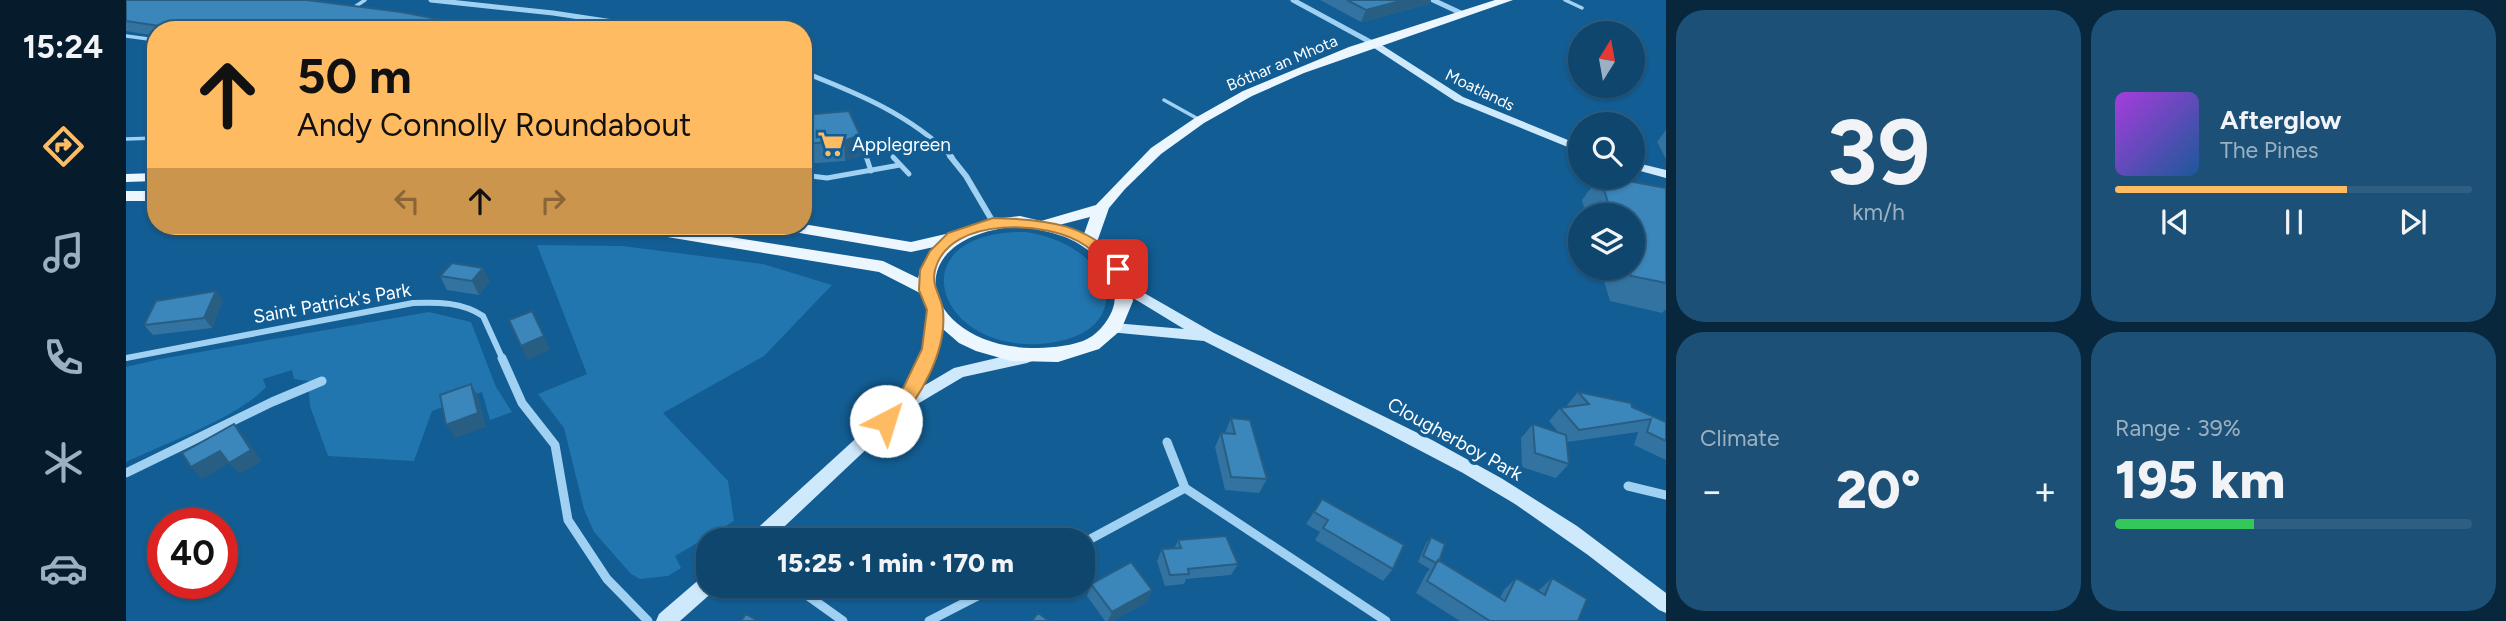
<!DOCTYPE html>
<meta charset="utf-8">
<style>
:root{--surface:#0e466e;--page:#1c5076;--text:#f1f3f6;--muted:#9bb1c2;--line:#2e5e81;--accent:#ffbb61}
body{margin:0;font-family:Figtree,sans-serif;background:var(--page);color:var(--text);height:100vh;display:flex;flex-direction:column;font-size:26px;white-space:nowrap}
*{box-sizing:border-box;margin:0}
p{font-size:23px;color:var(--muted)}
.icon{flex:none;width:38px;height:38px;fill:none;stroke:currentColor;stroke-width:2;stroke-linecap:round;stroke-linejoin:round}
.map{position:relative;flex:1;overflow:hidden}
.panel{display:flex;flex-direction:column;gap:10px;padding:10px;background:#08263c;width:840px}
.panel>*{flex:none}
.banner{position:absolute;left:21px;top:21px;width:665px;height:214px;border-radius:28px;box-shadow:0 2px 5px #0004,0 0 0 2px var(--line);background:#ffbb61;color:#111;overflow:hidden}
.needle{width:46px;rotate:11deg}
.fabs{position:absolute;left:1442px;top:21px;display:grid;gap:14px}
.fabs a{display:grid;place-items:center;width:77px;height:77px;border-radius:50%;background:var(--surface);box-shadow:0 2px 5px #0004,0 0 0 2px var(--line);font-size:35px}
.speed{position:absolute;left:21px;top:508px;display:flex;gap:14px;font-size:35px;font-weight:700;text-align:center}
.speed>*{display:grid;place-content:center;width:91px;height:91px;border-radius:50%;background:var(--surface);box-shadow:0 2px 5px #0004,0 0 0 2px var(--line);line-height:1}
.speed .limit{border:10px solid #d22;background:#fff;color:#111}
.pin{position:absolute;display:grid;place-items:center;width:60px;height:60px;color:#fff;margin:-30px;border-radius:14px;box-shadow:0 4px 10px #0006}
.me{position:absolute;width:77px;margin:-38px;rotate:40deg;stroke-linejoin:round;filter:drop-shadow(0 0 5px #0008)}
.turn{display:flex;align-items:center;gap:24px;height:147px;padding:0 35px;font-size:32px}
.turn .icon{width:91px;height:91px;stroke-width:2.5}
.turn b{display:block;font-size:49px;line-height:60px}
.lanes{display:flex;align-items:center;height:66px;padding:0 35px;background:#0003;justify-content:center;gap:35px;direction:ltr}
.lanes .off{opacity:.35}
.big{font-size:52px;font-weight:800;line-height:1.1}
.panel .tile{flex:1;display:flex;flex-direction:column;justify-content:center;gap:10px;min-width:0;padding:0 24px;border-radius:28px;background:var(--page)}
.panel .dial{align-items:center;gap:0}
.dial b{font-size:91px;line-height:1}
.song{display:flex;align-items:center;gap:21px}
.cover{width:84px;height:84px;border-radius:10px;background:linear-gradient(135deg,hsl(280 70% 55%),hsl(210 70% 35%))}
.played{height:7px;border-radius:4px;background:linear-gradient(90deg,var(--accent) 65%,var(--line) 65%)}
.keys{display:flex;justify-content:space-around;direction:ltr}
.heat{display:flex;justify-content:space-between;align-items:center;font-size:38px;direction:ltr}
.charge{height:10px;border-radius:5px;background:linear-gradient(90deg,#34c759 39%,var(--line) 0)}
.panel .tiles{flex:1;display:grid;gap:10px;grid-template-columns:repeat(2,1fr)}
.trip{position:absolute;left:570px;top:528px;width:399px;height:70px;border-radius:28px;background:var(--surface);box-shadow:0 2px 5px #0004,0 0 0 2px var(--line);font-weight:800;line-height:70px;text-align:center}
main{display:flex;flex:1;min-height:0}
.tab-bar{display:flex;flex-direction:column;width:126px;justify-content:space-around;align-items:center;background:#061c2c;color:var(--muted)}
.tab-bar .icon{width:49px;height:49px}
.tab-bar .on{color:var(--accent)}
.tab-bar b{font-size:32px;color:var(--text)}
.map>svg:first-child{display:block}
.green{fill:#2176b0}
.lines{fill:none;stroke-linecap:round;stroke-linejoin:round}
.lane-far1{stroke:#a0d1f2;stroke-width:3.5}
.lane{stroke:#a0d1f2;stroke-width:5}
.street-far2{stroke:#a0d1f2;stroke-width:5}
.street-far1{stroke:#a0d1f2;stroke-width:6}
.street{stroke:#a0d1f2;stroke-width:9}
.secondary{fill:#cfe9fc;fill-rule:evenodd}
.primary{fill:#ebf6ff;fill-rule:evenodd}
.wall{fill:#3373a1}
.shaded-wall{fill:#295e83}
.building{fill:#3b86bb;stroke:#295e83;stroke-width:2}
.route{fill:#ffbb61;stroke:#a67a3f;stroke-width:2}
.labels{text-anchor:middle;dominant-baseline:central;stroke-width:7;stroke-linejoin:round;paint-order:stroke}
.far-street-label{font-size:16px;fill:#fff;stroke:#125d93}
.poi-label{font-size:19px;fill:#fff;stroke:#125d93;text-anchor:start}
.street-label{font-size:19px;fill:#fff;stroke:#125d93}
</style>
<main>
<nav class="tab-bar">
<b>15:24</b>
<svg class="icon on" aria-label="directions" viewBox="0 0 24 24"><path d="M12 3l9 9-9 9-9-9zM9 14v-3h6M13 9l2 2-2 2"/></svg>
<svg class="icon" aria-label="music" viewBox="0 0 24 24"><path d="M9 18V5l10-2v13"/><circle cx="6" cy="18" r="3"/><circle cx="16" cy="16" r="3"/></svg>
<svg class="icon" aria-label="phone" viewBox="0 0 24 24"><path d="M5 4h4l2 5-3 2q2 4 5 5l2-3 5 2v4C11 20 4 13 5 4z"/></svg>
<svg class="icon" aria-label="climate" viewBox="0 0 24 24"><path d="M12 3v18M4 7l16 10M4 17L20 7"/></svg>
<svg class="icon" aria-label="car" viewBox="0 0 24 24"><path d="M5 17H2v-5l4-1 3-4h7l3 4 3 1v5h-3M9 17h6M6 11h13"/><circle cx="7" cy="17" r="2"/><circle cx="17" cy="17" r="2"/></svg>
</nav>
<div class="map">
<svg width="1540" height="621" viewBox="0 0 1540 621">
<rect width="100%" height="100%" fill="#125d93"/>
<path class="green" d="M900 232C995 247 1013 338 913 344 807 350 772 230 900 232Z
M411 245 497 246 637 264 706 285 638 356 537 413 602 481 608 521 549 556 555 568 542 576 514 579 505 574 468 532 458 509 438 428 412 394 461 374Z
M303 312 345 322 370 387 386 412 364 420 356 392 306 411 288 461 202 456 184 406 182 381 168 379 166 370 137 379 140 387C111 418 40 443 0 462V367L34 359Z"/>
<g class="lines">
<path class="lane-far1" d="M1439 0 1456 8
M224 10 239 0
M0 36 30 40
M1038 100 1074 120
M733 137 740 157
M0 139 30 138"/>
<path class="lane" d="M740 156 745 171
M767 157 783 174
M677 175 701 178 774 165"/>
<path class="street-far2" d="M305 0 427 13 540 30
M1167 0 1248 44
M1307 0 1337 14
M677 72C731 93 785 115 826 157"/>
<path class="street-far1" d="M824 156 840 176 867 222
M0 358 287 303C312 302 336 302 357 316L377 360"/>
<path class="street" d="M376 358 396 403 429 445 442 520 481 579 522 621
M1041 442 1059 488 1260 621
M0 473 146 402 196 381
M1502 486 1540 495
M957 543 1059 488
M674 586 678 593 717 621
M803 621 871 586"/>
<path class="secondary" d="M1245 42H1251L1337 97 1454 145V152L1329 101 1245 46Z
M1507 162 1540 170V178L1507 169Z
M999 282 1088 333 1306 440 1375 478 1451 526 1540 593V613L1533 610 1462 555 1389 504 1337 473 1251 428 1078 341 983 332 981 328 983 324 988 323 1058 329 994 290 992 287 994 284Z
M809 305 816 310 812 350 794 388 828 368 901 351 906 353 908 357 906 361 901 363 837 377 783 409 643 541H621L624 535 772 400 798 350 802 310Z
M583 574V586H591L590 589 554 621H530L533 614 576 577Z"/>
<path class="primary" d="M1369 0H1387L1178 73 1126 96 1078 123 1035 154 999 189 983 208 971 242 981 248 1002 276 1007 301 995 330 973 349 932 362 885 361 850 351 833 343 810 323 794 293 753 272 505 231 497 226H535L757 261 792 278 796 265 808 247 785 252 662 231 654 226 677 224 785 242 824 233 867 219 894 216 915 221 970 205 1025 148 1069 118 1117 91 1223 47ZM964 217 958 234 933 225ZM894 226C908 229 922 231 936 236 965 246 999 277 986 311 981 323 970 336 957 341 939 347 923 348 905 348 795 345 766 236 894 226Z
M30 173V181L0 182V174Z
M0 191H30V201H0Z"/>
</g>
<path class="wall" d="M0 0 343 25 345 30H30V36L0 31Z
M1194 0H1305L1303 4 1235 22Z
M723 111 735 155 719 161 677 164V115Z
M1540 130V159L1531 142Z
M1473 177H1480L1540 188V309L1536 313 1484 301 1474 268H1507V215H1460L1456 200Z
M314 276 364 281 353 295 321 290Z
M97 300 86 328 27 335 18 325Z
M1452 392 1506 407 1540 422V460L1508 445 1512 432 1441 442 1443 464 1430 478 1396 467 1395 438 1407 424 1432 432 1423 421 1434 408 1442 407 1441 405Z
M1105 418 1141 479 1133 493 1099 490 1089 447 1095 433H1099Z
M1196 499 1267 569 1257 581 1189 540 1194 532 1180 524Z
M1305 537 1313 561 1374 598 1378 590 1390 578 1412 591 1426 578 1452 621H1334L1290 593 1301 572 1304 569 1292 562 1300 543Z
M1052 540 1112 564 1105 575 1060 579 1058 584 1039 586 1031 561 1036 549H1048Z
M965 584 1026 590 1021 602 987 621H979L961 596Z"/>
<path class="shaded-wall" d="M1278 0H1305L1303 4 1235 22 1240 10Z
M734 135 735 155 719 161 718 141Z
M357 268 364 281 353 295 346 281Z
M90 291 97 300 86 328 78 318Z
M418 336 424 350 401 360 395 346Z
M345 384 353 398 360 427 329 438 320 425Z
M108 424 118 436 136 461 114 474 103 463 76 479 65 467Z
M1026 590 1021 602 987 621H982L986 612Z"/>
<path class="building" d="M0 0H181L275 12 343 25 337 30H61L0 21Z
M1221 0H1278L1240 10Z
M723 111 734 135 718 141 677 144V115Z
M1474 177H1480L1540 188V283L1505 276 1502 268H1507V215H1486Z
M326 263 357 268 346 281 314 276Z
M90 291 78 318 18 325 30 301Z
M406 311 418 336 395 346 383 320Z
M345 384 352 413 320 425 314 395Z
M1452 392 1505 403 1506 407 1540 422V441L1521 432 1525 419 1453 430 1434 408 1463 404Z
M1105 418 1124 420 1141 479 1105 477 1095 433 1109 434Z
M108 424 125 450 103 463 94 451 65 467 56 453Z
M1407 424 1440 435 1443 464 1409 453Z
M1196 499 1278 545 1267 569 1197 528 1202 520 1188 512Z
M1100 536 1112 564 1062 569 1063 574 1044 575 1036 549 1055 548 1052 540Z
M1305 537 1319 544 1313 561 1310 563 1297 556Z
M1312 560 1379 601 1390 578 1419 595 1426 578 1461 599 1452 621H1364L1301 581Z
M1005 562 1026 590 986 612 965 584Z
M912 613 923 621H906Z
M620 614 632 621H615Z"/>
<path class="route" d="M867 218C918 219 967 223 999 269L997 272H987C978 264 970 253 960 246 924 220 823 215 809 270 805 287 816 297 817 311 821 351 794 400 767 426H754L751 421 771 401 796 349 801 310 793 290 794 270 804 251 822 233Z"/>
<defs>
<symbol id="supermarket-bare" viewBox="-9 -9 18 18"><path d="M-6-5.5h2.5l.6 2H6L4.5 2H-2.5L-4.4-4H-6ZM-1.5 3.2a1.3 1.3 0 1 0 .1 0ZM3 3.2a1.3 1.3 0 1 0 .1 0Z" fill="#ffbb61" stroke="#125d93" stroke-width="2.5" paint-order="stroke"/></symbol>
</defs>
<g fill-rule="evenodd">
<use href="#supermarket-bare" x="686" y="125" width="38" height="38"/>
</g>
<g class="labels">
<g class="far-street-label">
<text transform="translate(1156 63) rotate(-23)">Bóthar an Mhota</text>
<text transform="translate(1354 90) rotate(26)">Moatlands</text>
</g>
<g class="poi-label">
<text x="726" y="144">Applegreen</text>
</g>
<g class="street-label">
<text transform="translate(206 303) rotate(-10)">Saint Patrick's Park</text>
<text transform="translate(1329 439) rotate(29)">Clougherboy Park</text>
</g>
</g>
</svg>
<div class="fabs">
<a><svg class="needle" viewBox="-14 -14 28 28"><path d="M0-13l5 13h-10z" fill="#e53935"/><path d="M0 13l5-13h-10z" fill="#9bb1c2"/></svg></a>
<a><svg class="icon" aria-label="search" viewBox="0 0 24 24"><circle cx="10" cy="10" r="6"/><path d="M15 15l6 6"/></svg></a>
<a><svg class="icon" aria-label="layers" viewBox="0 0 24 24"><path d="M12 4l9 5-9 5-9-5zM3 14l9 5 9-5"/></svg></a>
</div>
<div class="speed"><div class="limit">40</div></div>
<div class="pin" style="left:992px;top:269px;background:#d93025"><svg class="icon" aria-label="arrive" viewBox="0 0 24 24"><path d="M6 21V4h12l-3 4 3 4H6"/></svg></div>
<svg class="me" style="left:760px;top:421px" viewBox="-20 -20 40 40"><circle r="19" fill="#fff"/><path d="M0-13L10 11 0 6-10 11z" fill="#ffbb61"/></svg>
<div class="trip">15:25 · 1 min · 170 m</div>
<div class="banner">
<div class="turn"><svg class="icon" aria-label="ahead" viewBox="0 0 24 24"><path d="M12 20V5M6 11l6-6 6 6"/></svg><div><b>50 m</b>Andy Connolly Roundabout</div></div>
<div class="lanes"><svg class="icon off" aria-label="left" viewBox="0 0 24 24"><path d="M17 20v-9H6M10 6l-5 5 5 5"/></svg><svg class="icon" aria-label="ahead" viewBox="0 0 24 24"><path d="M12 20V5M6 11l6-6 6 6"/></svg><svg class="icon off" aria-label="right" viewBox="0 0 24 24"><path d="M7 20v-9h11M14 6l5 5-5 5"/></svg></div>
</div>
</div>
<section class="panel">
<div class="tiles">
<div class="tile dial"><b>39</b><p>km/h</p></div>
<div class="tile">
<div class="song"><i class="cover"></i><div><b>Afterglow</b><p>The Pines</p></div></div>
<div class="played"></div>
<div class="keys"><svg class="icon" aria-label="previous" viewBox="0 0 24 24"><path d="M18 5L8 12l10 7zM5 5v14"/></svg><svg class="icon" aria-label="pause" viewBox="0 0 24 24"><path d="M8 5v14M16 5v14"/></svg><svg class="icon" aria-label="next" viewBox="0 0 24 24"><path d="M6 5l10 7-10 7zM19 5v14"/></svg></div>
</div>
<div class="tile"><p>Climate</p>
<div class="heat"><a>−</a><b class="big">20°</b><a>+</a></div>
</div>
<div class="tile"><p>Range · 39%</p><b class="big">195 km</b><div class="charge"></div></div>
</div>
</section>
</main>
